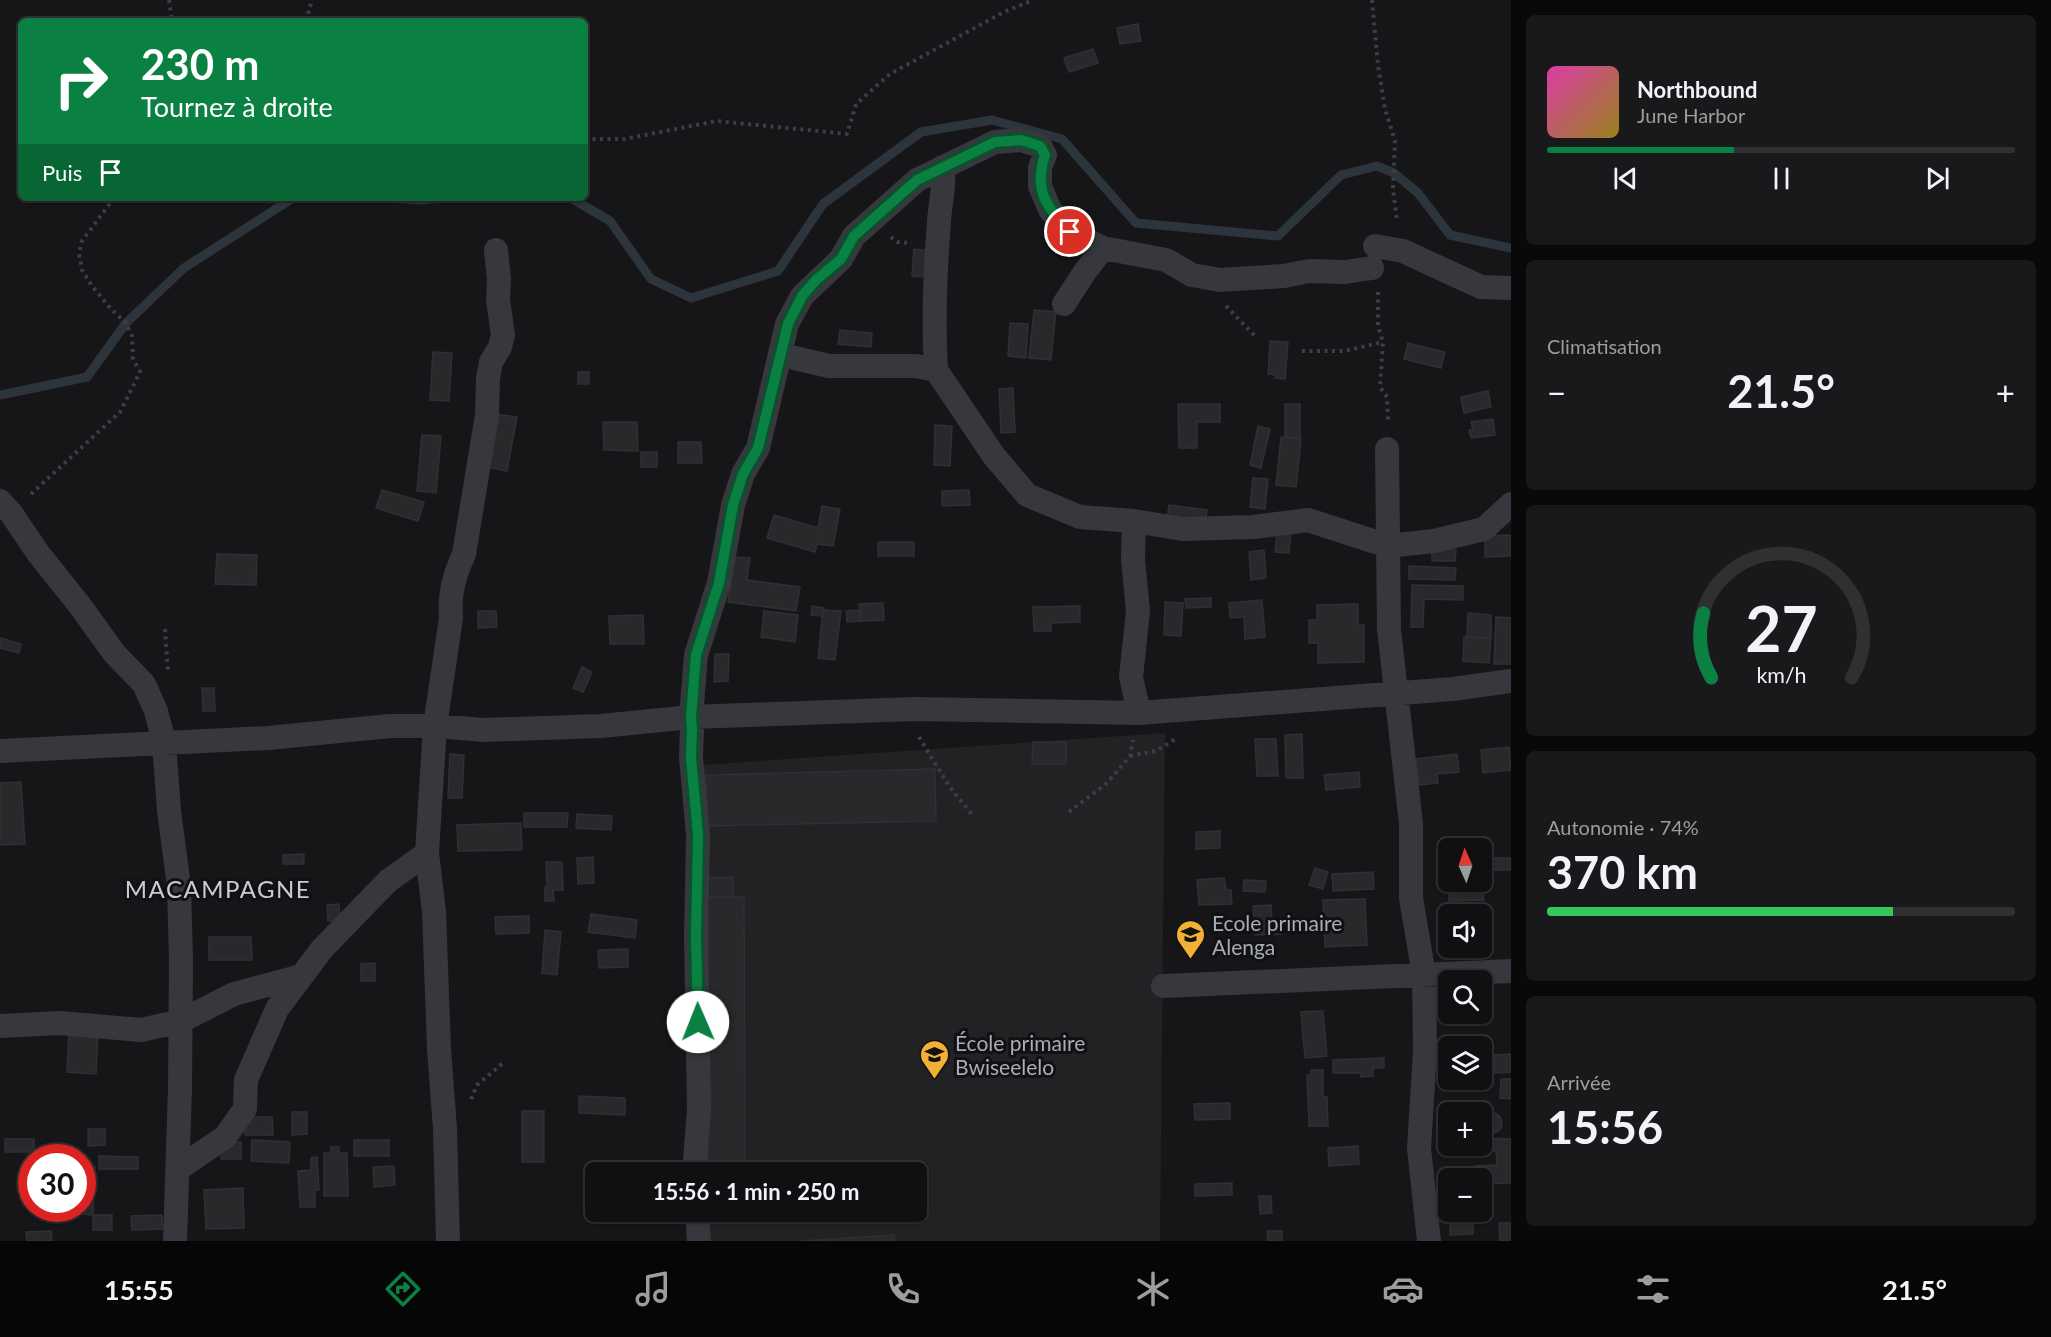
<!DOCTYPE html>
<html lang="fr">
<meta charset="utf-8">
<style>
:root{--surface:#101012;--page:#19191b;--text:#f1f3f6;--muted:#9c9d9f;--line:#303032;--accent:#0b8043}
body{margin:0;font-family:Lato,sans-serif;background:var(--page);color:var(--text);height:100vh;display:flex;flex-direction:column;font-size:22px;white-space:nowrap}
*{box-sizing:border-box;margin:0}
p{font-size:20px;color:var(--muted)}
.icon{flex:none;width:33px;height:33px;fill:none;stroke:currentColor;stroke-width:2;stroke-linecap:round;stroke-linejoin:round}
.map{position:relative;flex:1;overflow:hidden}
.side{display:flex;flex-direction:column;gap:15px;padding:15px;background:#09090a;width:540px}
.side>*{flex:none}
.banner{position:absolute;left:18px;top:18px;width:570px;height:183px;border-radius:9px;box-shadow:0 2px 4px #0004,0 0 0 2px var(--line);background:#0b8043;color:#fff;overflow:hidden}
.needle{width:39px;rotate:357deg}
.fabs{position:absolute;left:1438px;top:838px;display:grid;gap:12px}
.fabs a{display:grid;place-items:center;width:54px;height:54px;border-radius:9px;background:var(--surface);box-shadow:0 2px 4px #0004,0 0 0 2px var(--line);font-size:30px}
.speed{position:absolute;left:18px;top:1144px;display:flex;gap:12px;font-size:30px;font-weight:700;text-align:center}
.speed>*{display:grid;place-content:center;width:78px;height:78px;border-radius:50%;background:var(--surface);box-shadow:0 2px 4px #0004,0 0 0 2px var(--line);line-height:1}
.speed .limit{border:9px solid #d22;background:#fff;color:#111}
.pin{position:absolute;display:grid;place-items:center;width:51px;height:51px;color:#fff;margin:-26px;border:3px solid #fff;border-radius:50%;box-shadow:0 2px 6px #0007}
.me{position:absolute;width:66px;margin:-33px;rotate:359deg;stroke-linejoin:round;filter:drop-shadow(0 0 4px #0008)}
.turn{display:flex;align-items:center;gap:21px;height:126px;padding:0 24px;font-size:27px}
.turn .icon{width:78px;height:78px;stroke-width:2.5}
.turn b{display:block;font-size:42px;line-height:51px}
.then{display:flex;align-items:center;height:57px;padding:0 24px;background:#0003;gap:12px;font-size:22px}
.big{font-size:45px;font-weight:700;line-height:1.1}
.side .card{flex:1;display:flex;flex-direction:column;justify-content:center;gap:9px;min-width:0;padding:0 21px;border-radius:9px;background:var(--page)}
.side .dial{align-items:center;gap:0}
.dial svg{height:156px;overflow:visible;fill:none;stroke:var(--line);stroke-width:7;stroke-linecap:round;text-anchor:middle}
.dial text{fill:var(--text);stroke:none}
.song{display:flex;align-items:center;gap:18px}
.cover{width:72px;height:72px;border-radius:9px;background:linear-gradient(135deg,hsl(320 70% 55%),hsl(50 70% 35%))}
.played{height:6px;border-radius:3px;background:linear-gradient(90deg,var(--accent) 40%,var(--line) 40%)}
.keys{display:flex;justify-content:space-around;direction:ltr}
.heat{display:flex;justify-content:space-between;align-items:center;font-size:33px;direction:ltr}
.charge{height:9px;border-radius:4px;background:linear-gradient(90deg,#34c759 74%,var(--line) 0)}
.trip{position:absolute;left:585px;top:1162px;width:342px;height:60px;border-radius:9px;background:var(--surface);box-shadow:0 2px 4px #0004,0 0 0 2px var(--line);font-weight:700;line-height:60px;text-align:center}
.menu{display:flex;height:96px;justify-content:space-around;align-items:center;background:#060607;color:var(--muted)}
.menu .icon{width:42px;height:42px}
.menu .selected{color:var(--accent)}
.menu b{font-size:27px;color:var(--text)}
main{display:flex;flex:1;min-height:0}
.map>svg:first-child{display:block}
.built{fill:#222225}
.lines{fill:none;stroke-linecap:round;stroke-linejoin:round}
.stream{stroke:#2c353c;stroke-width:9}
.building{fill:#29292c;stroke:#303034;stroke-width:1.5}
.path{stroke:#3d3f44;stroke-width:4;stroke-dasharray:3 4.5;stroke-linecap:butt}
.minor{stroke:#37383d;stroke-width:24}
.route-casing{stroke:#07532c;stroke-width:15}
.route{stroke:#0b8043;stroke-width:10}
.labels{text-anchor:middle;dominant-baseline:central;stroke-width:6;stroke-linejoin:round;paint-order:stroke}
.poi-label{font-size:21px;fill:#a8adb8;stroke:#111113;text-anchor:start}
.quarter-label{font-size:24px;letter-spacing:1.5px;fill:#c9ccd4;stroke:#111113}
</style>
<main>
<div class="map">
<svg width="1511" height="1241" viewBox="0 0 1511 1241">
<rect width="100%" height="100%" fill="#161618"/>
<path class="built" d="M1165 733 1160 1241H707V1212H916V1173H706L702 765Z"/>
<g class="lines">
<path class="stream" d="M392 198 420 200 441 198
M571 198 610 221 651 279 691 298 778 271 823 204 921 132 992 120 1062 139 1136 223 1278 236 1341 175 1377 166 1394 173 1418 193 1450 235 1511 248
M0 395 87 377 126 323 184 268 293 198"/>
</g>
<path class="building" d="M1138 24 1141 41 1120 44 1117 28Z
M1093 49 1098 63 1069 72 1064 58Z
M914 249 929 251 927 277 912 276Z
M1034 310 1056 312 1051 360 1029 358Z
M1010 323 1028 324 1026 358 1008 356Z
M840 330 872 333 871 347 838 344Z
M1270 341 1288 342 1285 379 1275 378 1276 375 1268 374Z
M1408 343 1445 352 1441 368 1404 359Z
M433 352 452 353 449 401 430 400Z
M578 372H589V384H578Z
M1013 388 1015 432 1001 433 999 389Z
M1488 391 1491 407 1464 413 1461 397Z
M1178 404H1220V422H1197V448H1179Z
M1285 404H1300V438L1285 437Z
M496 414 517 417 507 471 487 467Z
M1493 419 1495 435 1471 438 1469 430H1473L1471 422Z
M603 422H637L638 451 604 450Z
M935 425 952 426 950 466 934 465Z
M1258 426 1270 429 1261 468 1250 465Z
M422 435 441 436 436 493 417 491Z
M1281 437 1301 439 1296 487 1276 485Z
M678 442H701L702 463H678Z
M641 452H657V467H641Z
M1253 478 1268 479 1265 509 1250 507Z
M382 490 424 502 418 521 376 508Z
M969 490 970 505 942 506V491Z
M1169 505 1207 510 1205 524 1167 520Z
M822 506 840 509 833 546 817 544 815 552 767 538 774 515 818 528Z
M1277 532H1291L1289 553 1275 552Z
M1511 535V556L1485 557V536Z
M878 542H914V556H878Z
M1264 550 1266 578 1251 580 1249 552Z
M1432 550H1456L1455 561H1432Z
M217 554 257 555 256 585 215 584Z
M734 557 750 558 747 580 800 587 796 611 728 602Z
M1409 566 1456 568 1455 580 1409 579Z
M1412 585 1463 586V600L1424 599 1423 627H1411Z
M1211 598V607L1186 608 1185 599Z
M1262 600 1265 637 1245 639 1244 617 1230 618 1229 603Z
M1165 602 1183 603 1181 636 1164 635Z
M883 603 884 620 861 621 859 604Z
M1358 604V626L1364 625V662L1318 663V643H1309V620H1317V605Z
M812 606 824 608 822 616 811 615Z
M1080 606V622L1051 623V631H1034L1033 607Z
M823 610 841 611 835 660 818 658Z
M859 610 861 621 847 622 846 611Z
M478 611H496L497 627 478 628Z
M764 611 798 615 795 642 761 637Z
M1468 613 1491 615V638L1467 637Z
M643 615 644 644H610L609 616Z
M1496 617 1511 618V664H1494Z
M1464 637 1491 638 1489 663 1463 661Z
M0 638 21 644 19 653 0 648Z
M715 654H729L728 681 714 682Z
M582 667 592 672 583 692 573 688Z
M202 688H214L215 711H203Z
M1302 734 1303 778H1286L1285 735Z
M1255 739H1276L1278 776H1257Z
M1033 742H1066V764H1032Z
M1509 747 1511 770 1483 773 1481 750Z
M450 754 464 755 462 798H448Z
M1457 754 1459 772 1437 774 1438 783 1419 785 1416 759Z
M935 769 936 821 707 826 706 775Z
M1359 772 1360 787 1326 790 1324 775Z
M21 782 25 844 0 845V783Z
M524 813H568L567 827H524Z
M577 814 612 816 611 830 576 828Z
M521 823 522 850 458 851 457 825Z
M1220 831V848L1196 849V832Z
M304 854V864H283V855Z
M593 857 594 883 578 884 577 858Z
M1491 858H1511V870H1492Z
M546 862H562L563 890H553L554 901H545V887H547Z
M1315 868 1328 872 1323 889 1309 885Z
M1373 872 1374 889 1333 891 1332 874Z
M733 877V898L708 897V878Z
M1224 878 1226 890H1231L1232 904 1199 905 1197 880Z
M1482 879 1484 900 1449 901V880V882H1482Z
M1244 880 1266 881 1265 892 1243 891Z
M708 897H744L745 1172H708Z
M1365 899 1367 945 1325 947 1323 900Z
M339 904 340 920 328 921 327 905Z
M1271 905 1272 921H1282V934L1255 935 1253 906Z
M591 914 637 920 635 938 588 932Z
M529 916V933L496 934 495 917Z
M545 930 561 932 557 975 542 973Z
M209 937H251L252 960H209Z
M628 949V967L599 968 598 950Z
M375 963V981H361V964Z
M1323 1011 1327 1056 1305 1058 1301 1012Z
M69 1030 98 1032 96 1074 67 1072Z
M1511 1054V1072L1494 1073V1055Z
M1384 1058V1068H1373V1076L1361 1077V1073H1333V1060Z
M1311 1070H1323V1097H1327L1328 1126H1309L1307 1075H1311Z
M1501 1079H1511V1099L1500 1098Z
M579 1096 625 1098V1115L579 1113Z
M1230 1103V1119L1195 1120 1194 1104Z
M522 1111H544V1162H522Z
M292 1112H307V1134L292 1135Z
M1482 1123a10 10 0 1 1 20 0a10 10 0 1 1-20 0Z
M245 1117H272L273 1135H245Z
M88 1129H105V1145L88 1146Z
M1482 1138 1511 1139V1183L1482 1184V1179H1476L1475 1166 1497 1165 1496 1151 1474 1150V1146H1482Z
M5 1139H34V1152H5Z
M252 1140 290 1142 289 1163 251 1161Z
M354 1140H389V1156H354Z
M241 1142V1159H221V1143Z
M1358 1146 1359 1164 1329 1166 1328 1148Z
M331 1147H339V1153H347L348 1196H324V1153H331Z
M99 1156 138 1157V1169H99Z
M317 1157 319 1190 315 1191V1207H300L298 1171 311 1170V1158Z
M394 1166 395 1185 374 1187 373 1167Z
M83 1167H95L93 1215 81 1214Z
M1232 1183V1195L1195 1196V1184Z
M243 1188 244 1228 206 1229 204 1190Z
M1259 1196H1271L1272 1213 1260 1214Z
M1450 1212H1473V1234L1450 1235Z
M93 1215H112V1230H93Z
M162 1215 163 1229 132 1230 131 1216Z
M1499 1223H1511V1241H1500Z
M51 1231 52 1241H27L26 1232Z
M1267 1231H1282V1241H1268Z
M894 1235 895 1241H801Z"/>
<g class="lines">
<path class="path" d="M169 0 172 21
M1372 0 1378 65 1385 109 1395 141 1393 189 1397 220 1395 221
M306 21 312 0
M585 139H624L717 121 847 134 856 104 890 74 1004 12 1033 0
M891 237 897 242 912 243
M1378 292V326L1383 342 1380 387 1387 397 1388 422
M1226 306 1255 336
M1302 351H1345L1383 342
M31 494 120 412 140 372 133 359 132 336 126 323 111 309 92 286 82 270 79 254 82 241 114 198
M165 629 168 671
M919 737 949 786 973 816
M1130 756 1156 751 1177 738
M1069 812 1107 783 1130 756 1133 740
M471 1099 477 1085 503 1063"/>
<path class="minor" d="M1375 246 1403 251 1481 287 1511 288
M1064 304 1084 273 1103 248
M782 355 829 366H916L936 370 994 456 1027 495 1080 517 1134 521 1183 529 1254 527 1308 520 1388 546 1434 541 1484 529 1511 504
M936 370C933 321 935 272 939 222 940 203 945 187 943 167
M1387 449 1389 629 1411 824V898L1424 975 1425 1051 1419 1148 1429 1241
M0 501 11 513 38 553 81 607 114 653 144 684 156 711 164 742 169 811 179 886 181 959 180 1089 175 1241
M1134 521 1133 560 1138 611 1131 677 1139 713
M0 751 268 738 390 726H435L484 730 601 726 691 717 914 709 1139 713 1453 689 1511 681
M1163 986 1511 971
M0 1026 60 1023 141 1030 181 1021 234 994 301 976
M178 1169 225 1137 245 1109 246 1080 277 1009 322 949 388 881 427 853
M694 1173 699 1109 696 936 698 835 691 757 692 730 691 717 696 655 719 583 733 505 743 474 758 448 787 324 802 296 841 259 854 236 917 180 995 142 1021 140 1040 146 1045 155 1040 168V186L1050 210 1070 232 1103 248 1166 260 1192 275 1220 280 1284 276 1309 271 1345 272 1372 268
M697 1212 699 1241
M448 1241 445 1129 439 1049 434 912 427 853 435 726 451 618C449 594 454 576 464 554L487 415 488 378 491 362 500 347 503 335 498 300 499 279 496 250"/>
</g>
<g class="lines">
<defs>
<path id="route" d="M698 1022 696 936 698 835 691 757 692 730 691 717 696 655 719 583 733 505 743 474 758 448 788 324 802 296 816 280 841 259 854 236 917 180 995 142 1021 140 1040 146 1045 155C1033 191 1047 207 1070 232"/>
</defs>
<use href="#route" class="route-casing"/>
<use href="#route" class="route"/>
</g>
<defs>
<symbol id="school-pin" viewBox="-11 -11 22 30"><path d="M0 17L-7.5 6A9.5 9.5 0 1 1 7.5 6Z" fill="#f2b134" stroke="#111113"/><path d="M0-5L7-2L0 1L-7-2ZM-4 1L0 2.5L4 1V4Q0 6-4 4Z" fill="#111"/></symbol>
</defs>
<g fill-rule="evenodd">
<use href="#school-pin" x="1174" y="918" width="33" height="45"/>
<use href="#school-pin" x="918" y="1038" width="33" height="45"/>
</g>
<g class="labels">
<g class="poi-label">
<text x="1212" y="922">Ecole primaire<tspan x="1212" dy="24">Alenga</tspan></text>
<text x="955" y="1042">École primaire<tspan x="955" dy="24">Bwiseelelo</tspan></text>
</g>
<g class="quarter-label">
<text x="218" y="888">MACAMPAGNE</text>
</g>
</g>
</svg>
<div class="fabs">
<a><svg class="needle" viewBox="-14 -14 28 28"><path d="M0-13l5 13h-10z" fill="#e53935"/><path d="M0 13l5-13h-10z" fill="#9c9d9f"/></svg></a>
<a><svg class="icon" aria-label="sound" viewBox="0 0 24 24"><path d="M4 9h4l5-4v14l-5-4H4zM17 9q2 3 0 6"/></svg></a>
<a><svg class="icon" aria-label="search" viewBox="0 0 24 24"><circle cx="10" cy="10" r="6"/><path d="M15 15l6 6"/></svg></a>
<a><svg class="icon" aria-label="layers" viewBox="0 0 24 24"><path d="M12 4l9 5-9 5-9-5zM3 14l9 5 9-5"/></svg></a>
<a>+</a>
<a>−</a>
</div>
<div class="speed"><div class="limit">30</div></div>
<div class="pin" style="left:1070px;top:232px;background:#d93025"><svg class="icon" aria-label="arrive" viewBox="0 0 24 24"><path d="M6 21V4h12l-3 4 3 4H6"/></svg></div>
<svg class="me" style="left:698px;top:1022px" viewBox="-20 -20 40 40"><circle r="19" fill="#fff"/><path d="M0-13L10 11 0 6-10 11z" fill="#0b8043"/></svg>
<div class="trip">15:56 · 1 min · 250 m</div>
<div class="banner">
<div class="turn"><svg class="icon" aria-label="right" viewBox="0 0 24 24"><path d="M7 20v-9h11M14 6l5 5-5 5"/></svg><div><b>230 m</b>Tournez à droite</div></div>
<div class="then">Puis<svg class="icon" aria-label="arrive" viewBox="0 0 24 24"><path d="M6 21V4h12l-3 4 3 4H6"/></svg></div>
</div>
</div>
<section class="side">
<div class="card">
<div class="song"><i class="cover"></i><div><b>Northbound</b><p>June Harbor</p></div></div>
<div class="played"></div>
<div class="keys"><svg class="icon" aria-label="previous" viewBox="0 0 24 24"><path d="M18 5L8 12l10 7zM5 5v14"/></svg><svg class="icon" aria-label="pause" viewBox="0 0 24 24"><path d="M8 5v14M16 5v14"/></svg><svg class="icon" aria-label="next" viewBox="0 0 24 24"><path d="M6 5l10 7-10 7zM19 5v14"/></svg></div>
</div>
<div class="card"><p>Climatisation</p>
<div class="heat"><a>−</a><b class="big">21.5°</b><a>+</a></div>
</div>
<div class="card dial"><svg viewBox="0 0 100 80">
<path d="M14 69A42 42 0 1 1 86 69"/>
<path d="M14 69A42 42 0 0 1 10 36" stroke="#0b8043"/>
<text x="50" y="56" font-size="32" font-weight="700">27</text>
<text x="50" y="72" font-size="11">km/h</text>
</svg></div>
<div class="card"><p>Autonomie · 74%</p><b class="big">370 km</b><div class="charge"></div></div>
<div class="card"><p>Arrivée</p><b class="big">15:56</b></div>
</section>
</main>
<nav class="menu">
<b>15:55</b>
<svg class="icon selected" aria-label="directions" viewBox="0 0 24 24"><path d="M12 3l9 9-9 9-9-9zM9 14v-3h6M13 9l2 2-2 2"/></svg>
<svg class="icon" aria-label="music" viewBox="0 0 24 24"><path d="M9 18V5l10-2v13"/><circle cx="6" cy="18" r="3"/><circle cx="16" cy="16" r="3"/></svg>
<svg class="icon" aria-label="phone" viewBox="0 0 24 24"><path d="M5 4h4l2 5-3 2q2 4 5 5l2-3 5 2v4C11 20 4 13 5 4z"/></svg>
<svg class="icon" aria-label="climate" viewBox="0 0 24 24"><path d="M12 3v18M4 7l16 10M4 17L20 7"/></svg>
<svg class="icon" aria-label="car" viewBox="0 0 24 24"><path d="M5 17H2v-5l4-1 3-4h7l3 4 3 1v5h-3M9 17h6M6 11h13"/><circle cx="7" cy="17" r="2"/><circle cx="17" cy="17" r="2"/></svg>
<svg class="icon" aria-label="filters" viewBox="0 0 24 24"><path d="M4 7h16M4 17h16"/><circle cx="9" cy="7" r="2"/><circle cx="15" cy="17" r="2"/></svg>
<b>21.5°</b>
</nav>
